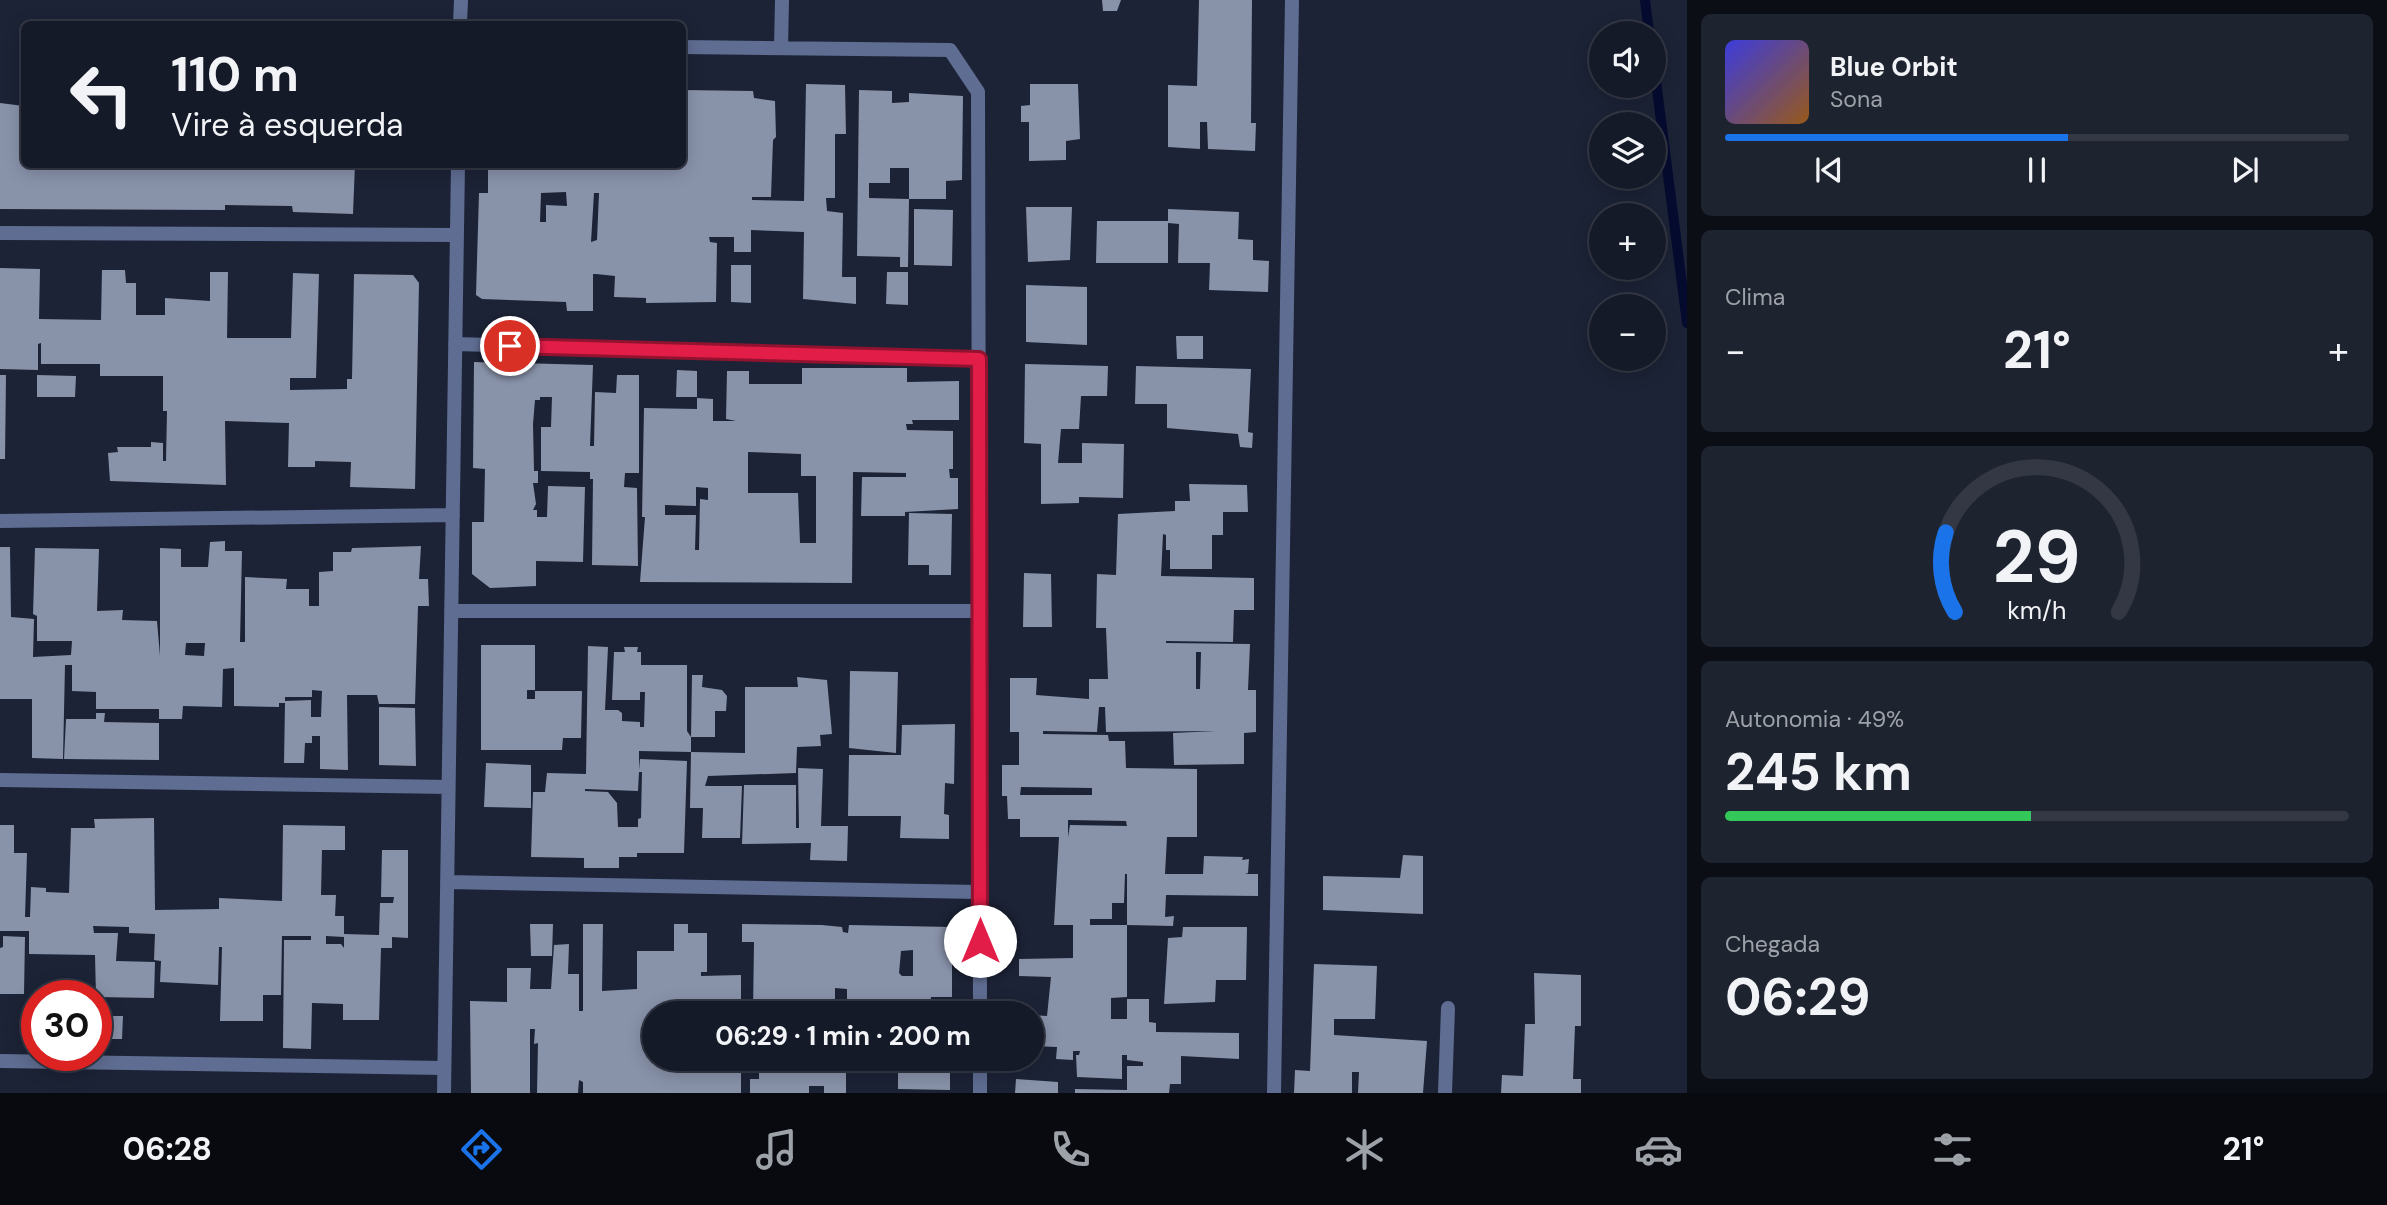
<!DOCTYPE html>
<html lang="pt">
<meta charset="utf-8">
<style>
:root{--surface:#151a28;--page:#1e2330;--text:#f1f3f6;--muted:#9da1a8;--line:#343845;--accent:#1a73e8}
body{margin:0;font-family:"DM Sans",sans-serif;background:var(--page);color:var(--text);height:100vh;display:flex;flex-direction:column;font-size:26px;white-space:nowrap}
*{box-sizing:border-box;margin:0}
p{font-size:23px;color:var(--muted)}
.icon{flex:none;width:38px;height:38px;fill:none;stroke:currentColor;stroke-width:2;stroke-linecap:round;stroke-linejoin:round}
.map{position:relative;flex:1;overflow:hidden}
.details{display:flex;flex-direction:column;gap:14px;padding:14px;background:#0c0e16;width:700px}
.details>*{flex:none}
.banner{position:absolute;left:21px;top:21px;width:665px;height:147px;border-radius:10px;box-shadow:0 4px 18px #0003,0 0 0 2px var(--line);background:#151a28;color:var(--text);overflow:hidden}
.tools{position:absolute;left:1589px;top:21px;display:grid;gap:14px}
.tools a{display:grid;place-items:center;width:77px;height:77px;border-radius:50%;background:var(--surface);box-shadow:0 4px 18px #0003,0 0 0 2px var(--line);font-size:35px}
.speed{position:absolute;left:21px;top:980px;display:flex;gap:14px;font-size:35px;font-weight:700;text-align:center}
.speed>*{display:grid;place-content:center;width:91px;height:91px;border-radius:50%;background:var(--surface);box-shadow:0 4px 18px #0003,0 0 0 2px var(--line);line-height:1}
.speed .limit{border:10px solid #d22;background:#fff;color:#111}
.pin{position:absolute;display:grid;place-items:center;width:60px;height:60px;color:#fff;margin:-30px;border:4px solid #fff;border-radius:50%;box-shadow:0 2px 7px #0007}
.me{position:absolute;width:77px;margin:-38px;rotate:0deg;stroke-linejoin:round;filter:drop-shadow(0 0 5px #0008)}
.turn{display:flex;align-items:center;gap:24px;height:147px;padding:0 35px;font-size:32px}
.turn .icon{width:91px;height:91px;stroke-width:2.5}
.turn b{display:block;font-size:49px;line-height:60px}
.big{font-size:52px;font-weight:700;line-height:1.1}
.details .tile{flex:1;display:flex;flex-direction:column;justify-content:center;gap:10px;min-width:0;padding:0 24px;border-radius:10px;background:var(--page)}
.details .dial{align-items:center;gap:0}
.dial svg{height:182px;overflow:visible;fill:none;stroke:var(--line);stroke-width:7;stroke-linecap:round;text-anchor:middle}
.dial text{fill:var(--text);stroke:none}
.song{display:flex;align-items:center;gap:21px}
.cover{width:84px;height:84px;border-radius:10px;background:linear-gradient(135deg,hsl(240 70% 55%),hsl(30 70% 35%))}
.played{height:7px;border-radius:4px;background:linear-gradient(90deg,var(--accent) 55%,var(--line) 55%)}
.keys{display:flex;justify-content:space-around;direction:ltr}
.heat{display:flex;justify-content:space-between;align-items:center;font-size:38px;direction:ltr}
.charge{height:10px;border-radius:5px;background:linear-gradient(90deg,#34c759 49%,var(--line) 0)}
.trip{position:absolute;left:642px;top:1001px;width:402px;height:70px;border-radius:35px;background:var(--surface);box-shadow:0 4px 18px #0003,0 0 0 2px var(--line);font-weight:700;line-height:70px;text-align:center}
.menu{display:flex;height:112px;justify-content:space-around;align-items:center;background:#080a10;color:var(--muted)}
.menu .icon{width:49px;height:49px}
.menu .on{color:var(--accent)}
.menu b{font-size:32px;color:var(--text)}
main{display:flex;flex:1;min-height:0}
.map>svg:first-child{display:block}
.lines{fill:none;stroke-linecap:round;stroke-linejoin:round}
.stream{stroke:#040b2f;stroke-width:10}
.building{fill:#8892a9;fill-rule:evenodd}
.street{stroke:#5f6d92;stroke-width:14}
.route-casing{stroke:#92132f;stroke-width:18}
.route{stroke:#e11d48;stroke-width:12}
</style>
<main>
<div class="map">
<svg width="1687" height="1093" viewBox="0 0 1687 1093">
<rect width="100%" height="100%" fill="#1c2336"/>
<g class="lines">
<path class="stream" d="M1645 0 1649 33
M1654 66 1687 323"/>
</g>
<path class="building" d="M1102 0H1121L1117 11H1103Z
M1199 0H1252L1251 123H1256L1255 151 1208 149 1207 122H1200V149L1168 147V85L1197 86Z
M806 84 845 85 846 134H835V198H826L827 211 843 213 842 277H856V304L803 299 804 232 751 230V252H734V237H709L710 242 717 243 716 302 646 303V298L614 297 615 276 596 274H593V311H567L566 302 482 299 476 295 479 193H488V164H682V90L753 91 754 98 775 101 776 137 773 140 771 197H752V200L804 201ZM566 192 567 206 546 205V222H540L541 193ZM594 193H599L597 240 591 242Z
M1030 84H1078L1080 139 1066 141V160L1029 161V122H1021V106L1030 105Z
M859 90 892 91V103L909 102V93L963 96 962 180 946 181V199H909L908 267H900V257L857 256ZM890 168H909V199L869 198V183H890Z
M0 103 24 106V164H355L353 214 293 212 292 206 225 205V210L0 209Z
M1026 207H1072L1070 260 1028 262Z
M914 209 953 210 952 266 914 265Z
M1168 209 1239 212 1238 239 1253 240V260L1269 261 1268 292 1209 290 1210 263H1178L1179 224 1168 223V263H1096L1097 221H1168Z
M731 265H751V303L731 302Z
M0 268 40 269 39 319 101 320 102 270H125L126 283H136V315H165V298L210 301V272H228L227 338H291L293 273 319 274 316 378H290V390L347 389V379H352L354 274 413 275 419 283 415 489 350 487 351 462 315 461V467H288L289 423 225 421 226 485 110 481 108 453 118 452 117 447H151V442L163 443V461H166L167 411H163V376H100V364H41V343L38 344V370L0 369Z
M887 272H908V305L886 304Z
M1026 285 1087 287V345L1026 342Z
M1176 336H1203V359H1177Z
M474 362 593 365 590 446H594L595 392 616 393 617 375H639V473H625L624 487 637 488 638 566 592 565 593 479H590V472L541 471V427H551L552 397H540V400H535L533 424 534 471H538V483H533L536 504 533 510H537V517H547L548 486 585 487 583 562 536 561V586L490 588 472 574V522H484L485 469 473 468Z
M1025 364 1108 366 1107 396H1081L1079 429H1061L1058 463H1082V443L1124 444 1123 498 1079 497V503L1041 504V444L1024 443Z
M1136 366 1251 369 1248 432 1253 433 1252 448 1240 447 1238 434 1167 428V404H1135Z
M802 368H907V382L959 381V420H912L913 424H906L907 430 953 431V469H949L950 478H958V509L905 512V516H861L862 477H906V473L853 472 852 583 640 582 645 517H642L644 408 697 409V398L713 399V421H736L726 419 727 371H749V384H802ZM748 452 801 454V476H816V543H800L798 493H748ZM696 487 708 488V500L700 499 699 550H695L696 515H665V505L696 506Z
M677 370 697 371V397H676Z
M0 375H6L5 459H0Z
M37 375 76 376 75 397H37Z
M1189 484 1247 485 1248 512H1223V535H1212V569H1170V550H1166V535L1163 534 1161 576 1254 578V610H1234L1233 642 1166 641V643L1250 644 1248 690H1256V732L1244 733V764L1174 765 1173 733 1216 731 1106 732 1105 707H1099L1097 732 1043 731V734L1108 735 1109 741H1125L1126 768 1197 769V837H1167L1165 874H1203L1204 856 1243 857 1242 860 1249 859 1248 873 1245 874H1258V896L1166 895 1165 917 1174 916 1173 926 1127 925V874H1125L1124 903H1112V919H1090V925H1127V997L1111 998V1019H1127V999H1149V1022L1156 1023V1032L1239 1033V1059L1181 1056V1084H1170L1169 1093H1075V1089L1127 1090V1066H1143V1062L1127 1060V1055H1122V1079L1077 1077 1076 1055H1079L1080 1051H1073V1060L1056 1059 1057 1047 1032 1046V1015L1047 1016 1051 977 1019 976V959L1073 958V925H1054L1059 837H1020V819H1008L1007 796H1002V765H1019V732H1010V678H1037L1036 695 1089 699V679H1108L1106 628H1096L1097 574 1116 575 1118 514 1175 511V501H1190ZM1196 652H1201L1200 689H1196ZM1021 787 1092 788V795H1020ZM1068 820 1126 821 1127 826 1070 825 1068 837Z
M909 513 952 514 951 575H929V565H908Z
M225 541V551H242L240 642H245V577L287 579 286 589H309V606H319V572L333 571V552H351L352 548 421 546 419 579H428L429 606H418L415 704H379L377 695H347L348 770 320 769V736H312V743H305L304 763H284L285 703H279V707L234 706V668L223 669 222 707 183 706 182 719H159V709H96V692L72 691V665H65L63 759 32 758V699H0V547H10L11 617 34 619 33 657 71 655 72 641H37V616L33 614 35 548 99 549 97 611 123 610 122 620 157 621 160 656V548L181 549V567H208L210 542ZM186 643H205L204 656 185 655ZM312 690 322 691 321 717H311V700L285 701V697H312Z
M1024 573 1051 574 1052 627H1023Z
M481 645H535V690H527V699H535V691H582L581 738H563L562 750H481Z
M588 646 608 647 605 710H618L622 713V721L640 722V727H644L645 692H640V700H612L614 652H625L624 647H638L637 652H641V665H687V731L691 737V752L639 751V770L640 759 687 761 684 853H637V857H619V868H584V858L531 857 533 792H545L547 773 586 774ZM639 772H642L641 818 638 819V827H618L617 803 608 792 585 791V789L638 791Z
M850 671 898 672 896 753 849 748Z
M692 675H703L702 687 722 690 727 696 726 711H715V737H691Z
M797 677 827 680 832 734 820 735 821 746 797 747 796 773 708 776 705 786H742L740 838H702L703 808H690L691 752 745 753V687H798Z
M379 707 415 708 416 766 379 765Z
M96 713H105L104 722 159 723V760L64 759 66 719H96Z
M955 724 954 784 945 783 944 814 949 815V839L900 838 901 816H848L849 755H901L902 725Z
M486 763 531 765V808L484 807Z
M798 768 823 769 821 826H848L847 861 810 860 811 843 742 844 744 785H796V828H799Z
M154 818 155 910 219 909V898L282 901 283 825 345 826V850H322L321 895H336L335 916H344V934L379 935 380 903H393L394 897H381L382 850H408V938L392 937V948H381L379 1020H343V1004L312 1003 311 1049 283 1048 284 940H311V936H282L281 995H263V1021H220L222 947H219L218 985 160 982 161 961 154 960 155 934 129 933V927L93 926 94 933H118L116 961 155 962 154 998 96 997 95 955 29 954V931H0V825H14V853H27L25 917H30L31 887 46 888V892L69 893 71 828H95L94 819ZM326 936 344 937V948L341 944H326Z
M1403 855 1423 856V914L1323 910V876L1400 878Z
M530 924H553L552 956H531Z
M583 924H603L602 991 637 989V951H674V924H688V933H707V972H701V976L741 975V1013H654V1059H741V1093H583V1082L579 1080 578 1093H537L538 1043 534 1044 535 1029H530V1093H471L470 1001 507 1002V968H531L530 989H551L554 945 569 944 568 974H579V1011H583Z
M742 924 822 925 842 927 843 932 848 933 849 925 952 927V997H931L930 1010 952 1009 951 1013H847V1008L864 1009V1005H847V989L835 988V1013H753L754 942H742ZM913 950V976H902L899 973 901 951Z
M1183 927H1247L1246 980H1216L1215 1002 1164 1004 1168 938 1182 937Z
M3 936 25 937 24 994H0V948L3 947Z
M1314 964 1377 966 1375 1019H1334V1035L1427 1041 1423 1093H1358L1359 1072H1352V1093H1294L1295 1070 1310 1071Z
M1534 973 1581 975V1026H1575L1573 1079H1581V1093H1501L1502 1075 1523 1076 1525 1024H1535Z
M96 1003H103V1016H123L122 1039H96Z
M751 1059H950V1090L898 1089V1068H846V1093H824V1086H809V1093H750V1079H759V1066L765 1065 764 1062Z
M1016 1079 1058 1082V1093H1015Z"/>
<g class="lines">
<path class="street" d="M460 24 461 0
M682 47 950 50 978 92 980 1013
M781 48 782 0
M0 233 457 235
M455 344 979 359
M0 521 453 515
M451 611H979
M0 780 448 787
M447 882 979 892
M980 1059V1093
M0 1061 444 1068
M444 1093 458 164
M1274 1093 1292 0
M1445 1093 1448 1008"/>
</g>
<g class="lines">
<defs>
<path id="route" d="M510 346 979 359 980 941"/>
</defs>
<use href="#route" class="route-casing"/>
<use href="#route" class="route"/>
</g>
</svg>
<div class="tools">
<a><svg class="icon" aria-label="sound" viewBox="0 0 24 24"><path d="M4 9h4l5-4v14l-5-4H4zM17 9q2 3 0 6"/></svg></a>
<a><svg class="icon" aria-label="layers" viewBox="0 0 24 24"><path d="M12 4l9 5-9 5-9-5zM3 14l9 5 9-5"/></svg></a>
<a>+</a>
<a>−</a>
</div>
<div class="speed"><div class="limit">30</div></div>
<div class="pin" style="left:510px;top:346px;background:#d93025"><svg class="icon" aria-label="arrive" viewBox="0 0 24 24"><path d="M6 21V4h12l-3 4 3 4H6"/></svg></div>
<svg class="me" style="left:980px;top:941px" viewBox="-20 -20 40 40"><circle r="19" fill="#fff"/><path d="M0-13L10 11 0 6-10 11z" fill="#e11d48"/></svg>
<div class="trip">06:29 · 1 min · 200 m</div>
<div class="banner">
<div class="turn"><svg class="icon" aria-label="left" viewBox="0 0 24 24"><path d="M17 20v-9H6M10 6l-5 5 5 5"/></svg><div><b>110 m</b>Vire à esquerda</div></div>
</div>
</div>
<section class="details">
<div class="tile">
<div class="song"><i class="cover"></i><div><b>Blue Orbit</b><p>Sona</p></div></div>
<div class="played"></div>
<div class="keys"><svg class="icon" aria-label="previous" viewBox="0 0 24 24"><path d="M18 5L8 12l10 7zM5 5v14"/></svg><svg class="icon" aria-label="pause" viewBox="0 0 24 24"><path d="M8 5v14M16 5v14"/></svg><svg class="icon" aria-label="next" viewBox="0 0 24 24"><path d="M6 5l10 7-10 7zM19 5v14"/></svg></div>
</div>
<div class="tile"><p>Clima</p>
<div class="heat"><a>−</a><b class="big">21°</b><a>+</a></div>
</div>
<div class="tile dial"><svg viewBox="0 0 100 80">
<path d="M14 69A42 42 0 1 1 86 69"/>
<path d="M14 69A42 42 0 0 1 10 34" stroke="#1a73e8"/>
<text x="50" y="56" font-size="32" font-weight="700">29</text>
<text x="50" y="72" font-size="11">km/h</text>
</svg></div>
<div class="tile"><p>Autonomia · 49%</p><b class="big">245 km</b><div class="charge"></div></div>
<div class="tile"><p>Chegada</p><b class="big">06:29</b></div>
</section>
</main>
<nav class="menu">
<b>06:28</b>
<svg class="icon on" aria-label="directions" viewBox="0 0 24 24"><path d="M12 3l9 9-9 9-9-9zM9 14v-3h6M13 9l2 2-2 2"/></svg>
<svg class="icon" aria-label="music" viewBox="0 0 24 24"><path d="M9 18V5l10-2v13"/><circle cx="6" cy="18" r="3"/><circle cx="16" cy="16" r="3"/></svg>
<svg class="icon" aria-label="phone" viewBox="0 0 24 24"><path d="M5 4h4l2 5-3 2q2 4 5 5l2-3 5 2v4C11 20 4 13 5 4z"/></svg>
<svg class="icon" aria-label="climate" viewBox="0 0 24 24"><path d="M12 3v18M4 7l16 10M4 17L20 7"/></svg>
<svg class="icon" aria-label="car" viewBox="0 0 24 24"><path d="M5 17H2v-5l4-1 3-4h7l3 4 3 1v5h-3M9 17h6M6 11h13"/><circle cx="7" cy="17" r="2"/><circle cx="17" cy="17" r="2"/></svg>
<svg class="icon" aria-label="filters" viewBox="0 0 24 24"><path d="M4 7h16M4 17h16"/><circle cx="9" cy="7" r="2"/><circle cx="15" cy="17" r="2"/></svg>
<b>21°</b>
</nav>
